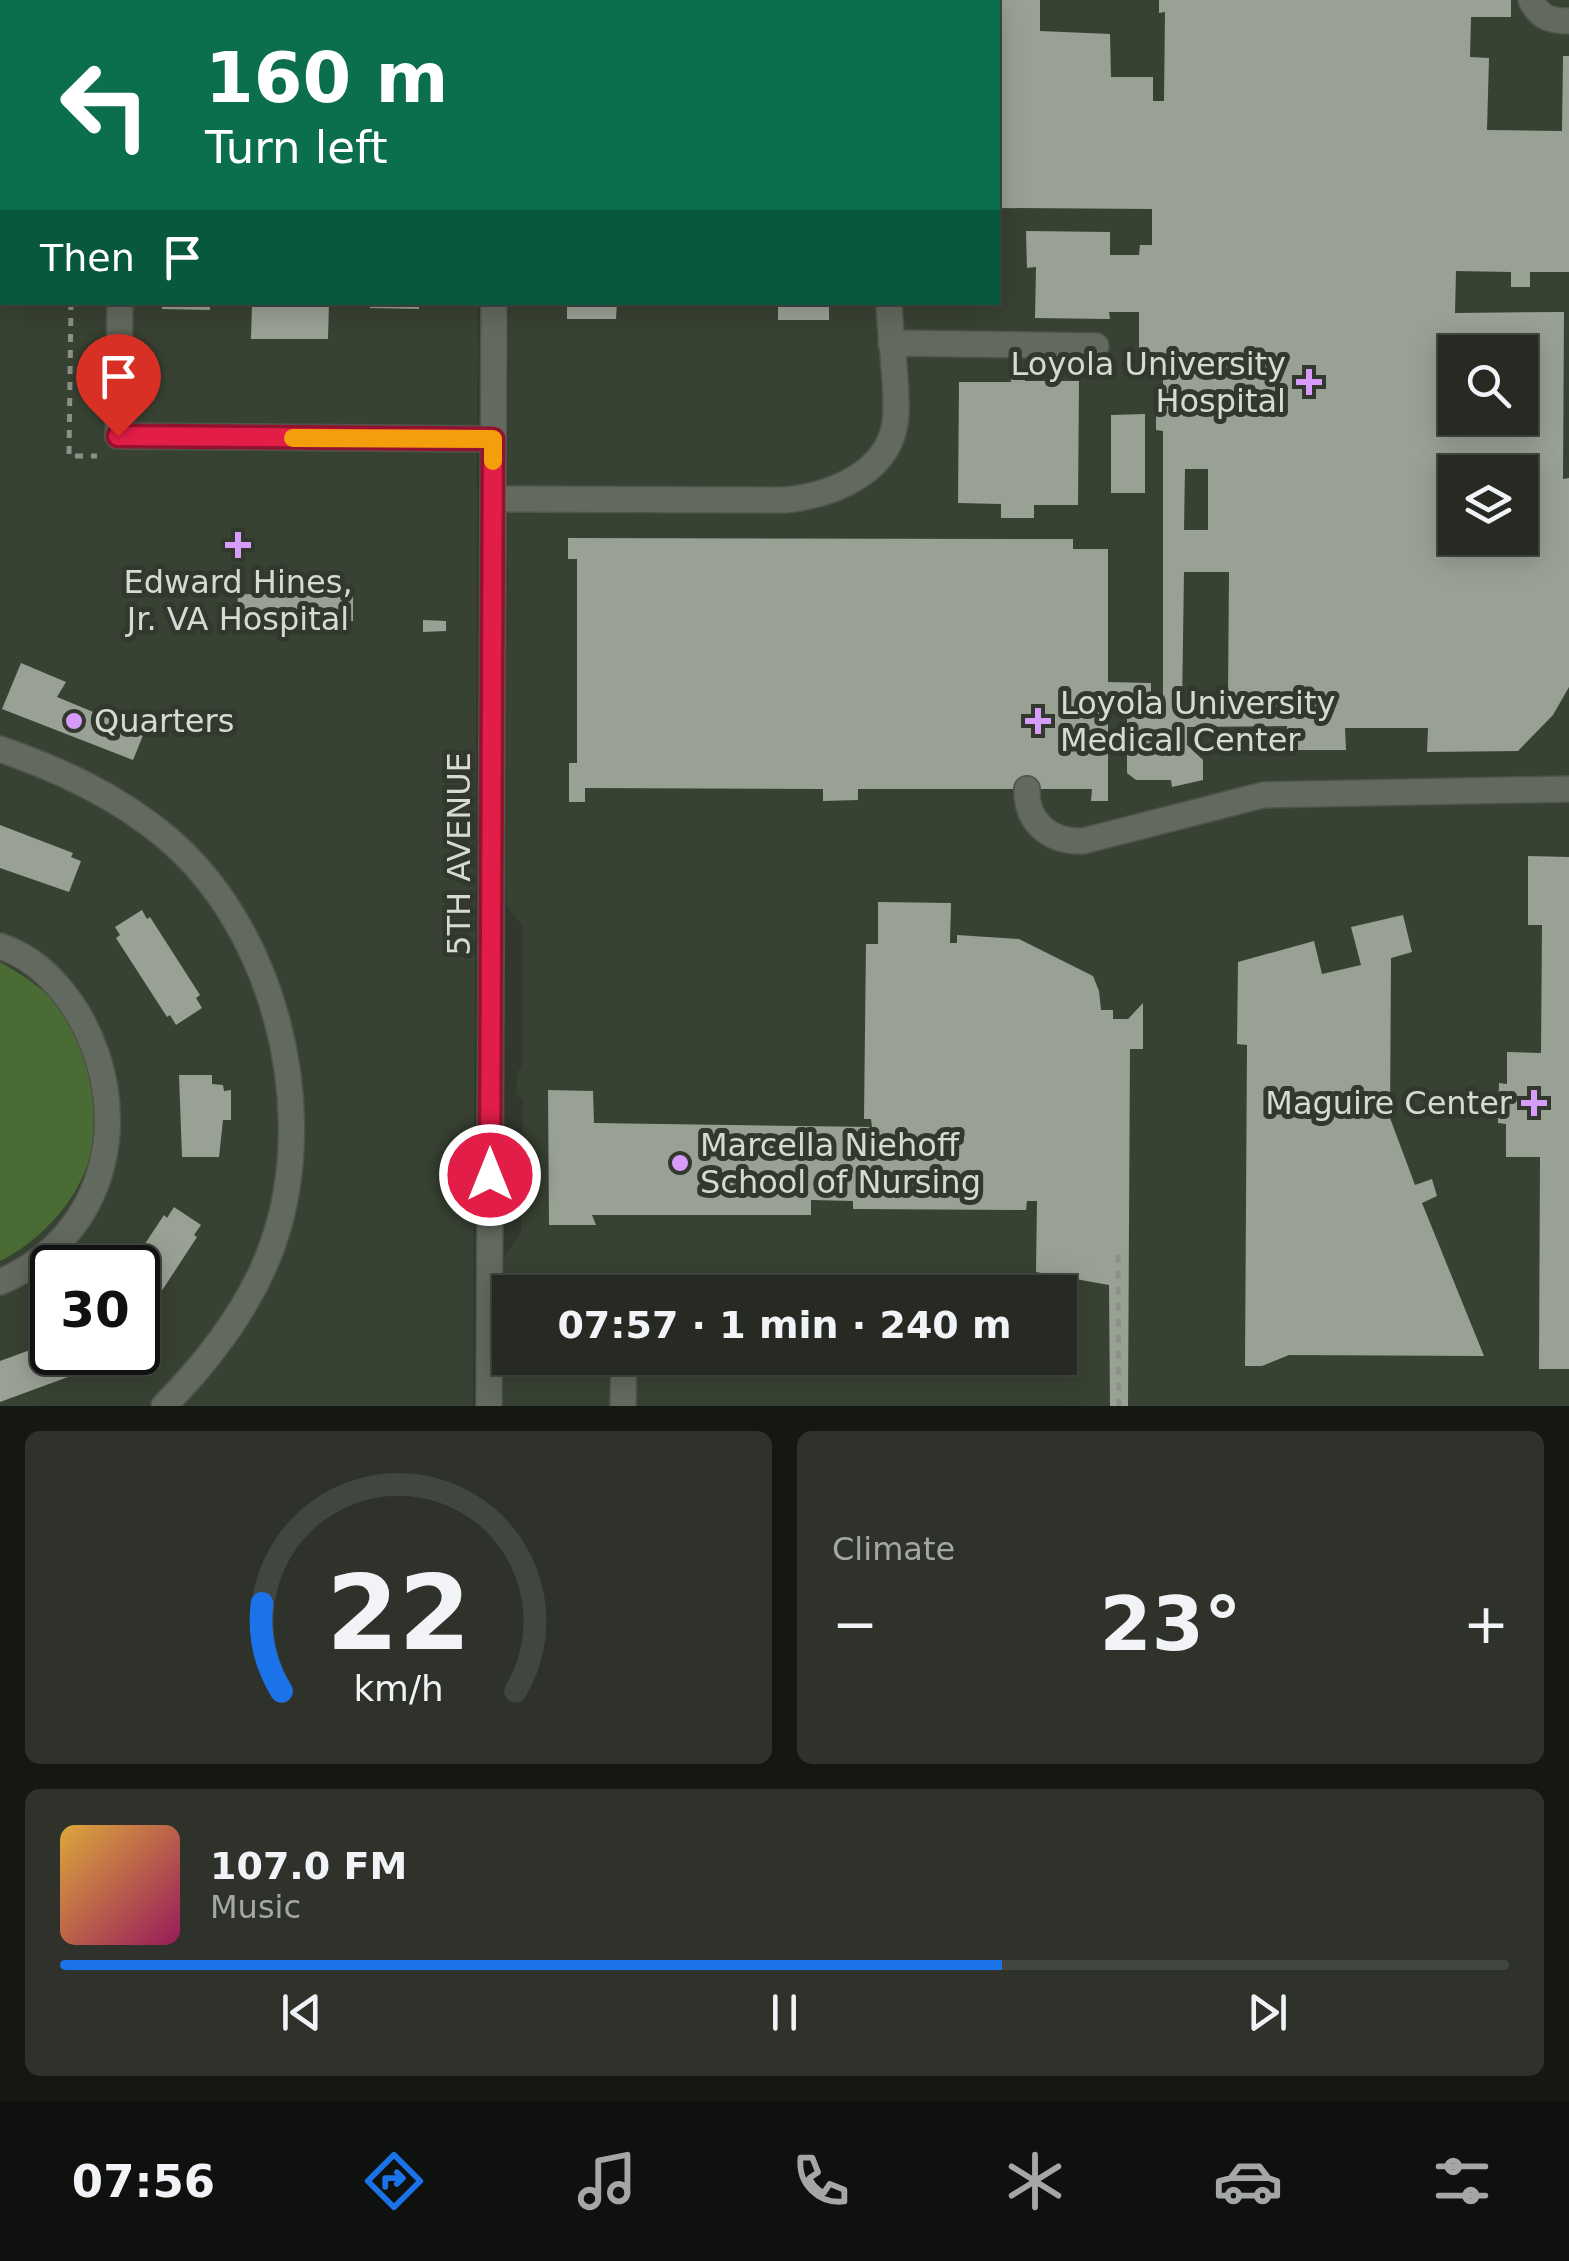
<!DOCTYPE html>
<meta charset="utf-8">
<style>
:root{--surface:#262a22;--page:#2e322a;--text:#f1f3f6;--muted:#a4a7a5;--line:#424640;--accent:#1a73e8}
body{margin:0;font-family:"DejaVu Sans",sans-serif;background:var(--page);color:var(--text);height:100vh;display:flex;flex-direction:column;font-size:38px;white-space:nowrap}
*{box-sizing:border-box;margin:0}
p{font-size:32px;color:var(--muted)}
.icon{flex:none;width:55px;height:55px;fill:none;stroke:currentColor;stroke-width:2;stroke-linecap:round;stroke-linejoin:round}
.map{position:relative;height:1406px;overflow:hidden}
.drawer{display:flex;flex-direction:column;gap:25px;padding:25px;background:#151713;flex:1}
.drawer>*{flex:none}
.guide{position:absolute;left:0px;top:0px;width:1000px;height:305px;box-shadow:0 5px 25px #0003,0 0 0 2px var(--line);background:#0b6e4f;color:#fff;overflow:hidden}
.buttons{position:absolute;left:1438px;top:335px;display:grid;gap:20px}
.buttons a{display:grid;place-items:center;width:100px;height:100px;border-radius:0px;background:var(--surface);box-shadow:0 5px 25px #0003,0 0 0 2px var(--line);font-size:50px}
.speed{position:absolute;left:30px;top:1245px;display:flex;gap:20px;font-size:50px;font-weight:700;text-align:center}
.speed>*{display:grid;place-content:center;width:130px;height:130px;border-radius:50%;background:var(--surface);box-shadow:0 5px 25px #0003,0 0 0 2px var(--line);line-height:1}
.speed .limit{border:5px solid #111;border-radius:15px;background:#fff;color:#111}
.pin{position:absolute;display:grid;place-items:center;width:85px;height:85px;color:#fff;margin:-102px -42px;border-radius:50% 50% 50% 0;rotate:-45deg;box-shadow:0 0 10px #0007}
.pin .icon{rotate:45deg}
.me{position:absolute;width:110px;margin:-55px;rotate:0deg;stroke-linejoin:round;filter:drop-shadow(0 0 8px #0008)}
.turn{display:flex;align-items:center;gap:35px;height:210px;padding:0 40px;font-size:45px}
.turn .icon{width:130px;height:130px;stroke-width:2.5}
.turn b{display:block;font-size:70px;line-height:85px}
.then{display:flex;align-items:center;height:95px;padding:0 40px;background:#0003;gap:20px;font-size:38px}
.big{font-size:75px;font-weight:700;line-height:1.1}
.drawer .card{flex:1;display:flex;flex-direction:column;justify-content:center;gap:15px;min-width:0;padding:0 35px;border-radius:15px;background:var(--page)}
.drawer .dial{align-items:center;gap:0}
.dial svg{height:260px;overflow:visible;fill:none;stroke:var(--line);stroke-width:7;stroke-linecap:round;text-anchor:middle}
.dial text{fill:var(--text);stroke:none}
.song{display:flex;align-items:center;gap:30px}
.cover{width:120px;height:120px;border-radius:15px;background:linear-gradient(135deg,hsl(40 70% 55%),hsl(330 70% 35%))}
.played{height:10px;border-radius:5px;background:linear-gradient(90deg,var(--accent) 65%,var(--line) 65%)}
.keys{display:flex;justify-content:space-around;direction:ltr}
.heat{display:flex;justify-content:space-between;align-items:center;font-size:55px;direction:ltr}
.drawer .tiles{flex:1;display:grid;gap:25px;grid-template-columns:1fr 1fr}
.card:last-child{grid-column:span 2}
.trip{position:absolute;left:492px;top:1275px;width:585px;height:100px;border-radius:0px;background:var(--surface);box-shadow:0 5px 25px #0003,0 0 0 2px var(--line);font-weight:700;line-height:100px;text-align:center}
.tabs{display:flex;height:160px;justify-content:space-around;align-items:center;background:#0f110e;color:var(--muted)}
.tabs .icon{width:70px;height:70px}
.tabs .active{color:var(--accent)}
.tabs b{font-size:45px;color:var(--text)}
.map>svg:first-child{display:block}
.built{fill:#384232;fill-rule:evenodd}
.green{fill:#4a6b33}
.building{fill:#99a195;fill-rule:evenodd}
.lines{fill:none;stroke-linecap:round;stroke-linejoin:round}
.minor-casing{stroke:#4f534b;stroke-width:28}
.path{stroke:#8c9188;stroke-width:5;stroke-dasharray:8 8;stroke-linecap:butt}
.minor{stroke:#62695e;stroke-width:25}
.route-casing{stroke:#92132f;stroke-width:25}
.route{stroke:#e11d48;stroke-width:18}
.slow{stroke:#f59e0b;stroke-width:18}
.poi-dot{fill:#d79bf9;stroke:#32382e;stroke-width:4}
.labels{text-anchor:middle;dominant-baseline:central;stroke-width:10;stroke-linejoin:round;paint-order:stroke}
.poi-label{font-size:32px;fill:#d6dad3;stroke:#32382e;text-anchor:start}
.street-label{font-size:32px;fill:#d6dad3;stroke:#32382e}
</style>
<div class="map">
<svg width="1569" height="1406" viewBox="0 0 1569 1406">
<rect width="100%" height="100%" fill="#32382e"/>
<path class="built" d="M0 0H479L2 2V302L478 303 473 1406H0ZM52 1268H138V1352H52Z
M508 0H1569V1406H503L504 1257 521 1233 523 1100 516 1094 517 1073 522 1065 523 927 506 905 509 303 998 302V2ZM1455 352H1520V418H1455ZM1455 472H1520V538H1455ZM510 1292H1060V1358H510Z"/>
<path class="green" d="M0 962C24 976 50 992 66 1015 91 1052 101 1123 87 1166 73 1206 37 1243 0 1261Z"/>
<path class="building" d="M998 0H1040V31L1110 34 1111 77H1153V101H1164L1165 12 1159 13V0H1511V17H1471L1470 57 1489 58 1487 130 1562 131 1563 56H1569V272H1530V287H1511V272L1456 271 1455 313 1564 312 1563 479 1569 478V687L1553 715 1518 751 1427 752 1428 728H1345L1346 750H1286L1287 726 1187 727V745L1203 760V780L1172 787 1171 780H1136L1127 773V711L1108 712V801H1091L1092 789H858V800L823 801V789L585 788V802H569V763H577V559H568V538L1073 539V549H1108V682L1151 683V695H1146V705H1163V431L1156 430V395L1163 396V370H1139V312H1109L1110 319 1035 318 1036 267 1027 268 1026 231 1110 232V255H1139L1140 245H1152V209L998 208ZM1455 352H1520V418H1455ZM1185 469H1208V530H1184ZM1455 472H1520V538H1455ZM1184 572H1229L1228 697 1196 696V707L1182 706Z
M162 302H210V310L162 309Z
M252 302H329L328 339H251Z
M370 302H419V309L370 308Z
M567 302H617L616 319H567Z
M778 302H829V320H778Z
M1011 370H1025V381H1079L1078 505H1034V518H1001V504L958 503 959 382H1011Z
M1145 414V493H1111V415Z
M238 594 353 595V621H237Z
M423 620 446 621V631L423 632Z
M21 663 66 682 57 697 144 733 133 760 2 709Z
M0 825 73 853 71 857 81 861 69 892 0 868Z
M1528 856 1569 857V1369H1539L1540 1157H1506V1124L1498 1123 1499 1083 1507 1084V1052L1541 1053 1542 925H1528Z
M878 902 951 903 950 943H957V935L1019 939 1093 976 1099 991 1101 1010H1113V1019H1128L1143 1003V1049H1130L1128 1406H1110L1109 1285 1036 1272 1037 1201H1027L1026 1210 853 1209V1201L811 1200V1215H592L596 1225H549L548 1090 593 1091 594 1123 872 1127 871 1119H864L866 944H878Z
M142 910 147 919 150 917 200 995 196 998 202 1008 176 1025 170 1015 167 1017 116 938 120 935 115 927Z
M1403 915 1412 952 1391 958 1390 1118 1415 1185 1432 1179 1437 1196 1422 1203 1484 1356 1289 1355 1262 1366H1245L1247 1045 1237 1044 1238 962 1314 941 1322 974 1361 965 1351 927Z
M179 1075H212V1084L223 1085 224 1091 231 1090V1120H223L219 1157H182Z
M174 1207 201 1225 194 1235 197 1237 146 1315 143 1313 138 1321V1268H129L164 1215 167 1218Z
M52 1342V1352H70L76 1370 66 1373 68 1377 0 1402V1361Z"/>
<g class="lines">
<defs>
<path id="minor" d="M1531 0C1539 17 1550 21 1569 21
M495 2V0
M891 2V0
M0 247H2
M120 302 118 436 493 439
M891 343 1096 346
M493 499 785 500C834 495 895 471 896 412 897 376 890 338 889 302
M0 749C60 770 117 796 167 838 272 927 316 1097 278 1228 259 1295 212 1357 164 1406
M1027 789C1026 823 1050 842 1083 841L1263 795 1569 789
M0 946C33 957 57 981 75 1009 136 1107 111 1235 0 1282
M489 1406 494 302
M623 1406 624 1358"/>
</defs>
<use href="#minor" class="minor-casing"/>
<path class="path" d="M0 278H2
M71 302 69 456H97
M1118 1255 1119 1406"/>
<use href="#minor" class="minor"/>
</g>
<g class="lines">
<defs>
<path id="route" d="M118 436 493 439 490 1175"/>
</defs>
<use href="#route" class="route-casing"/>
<use href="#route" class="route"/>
<path class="slow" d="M293 438 493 439V461"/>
</g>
<g class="poi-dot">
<path d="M1304 367h10v10h10v10h-10v10h-10v-10h-10v-10h10z"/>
<path d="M233 530h10v10h10v10h-10v10h-10v-10h-10v-10h10z"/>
<circle cx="74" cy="721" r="10"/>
<path d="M1033 706h10v10h10v10h-10v10h-10v-10h-10v-10h10z"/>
<path d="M1529 1088h10v10h10v10h-10v10h-10v-10h-10v-10h10z"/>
<circle cx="680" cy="1163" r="10"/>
</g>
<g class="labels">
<g class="poi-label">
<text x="1286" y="364" text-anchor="end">Loyola University<tspan x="1286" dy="37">Hospital</tspan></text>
<text x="238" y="582" text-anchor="middle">Edward Hines,<tspan x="238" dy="37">Jr. VA Hospital</tspan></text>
<text x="1060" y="703">Loyola University<tspan x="1060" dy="37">Medical Center</tspan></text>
<text x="94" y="721">Quarters</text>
<text x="1512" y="1103" text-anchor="end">Maguire Center</text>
<text x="700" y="1145">Marcella Niehoff<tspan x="700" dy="37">School of Nursing</tspan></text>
</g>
<g class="street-label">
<text transform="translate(459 854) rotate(-90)">5TH AVENUE</text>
</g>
</g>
</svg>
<div class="buttons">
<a><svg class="icon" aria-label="search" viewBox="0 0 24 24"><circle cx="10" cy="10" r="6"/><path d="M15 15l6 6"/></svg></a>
<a><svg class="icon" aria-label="layers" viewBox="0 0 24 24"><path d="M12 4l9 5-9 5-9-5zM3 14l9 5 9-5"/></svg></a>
</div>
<div class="speed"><div class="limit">30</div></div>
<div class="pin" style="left:118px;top:436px;background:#d93025"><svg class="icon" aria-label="arrive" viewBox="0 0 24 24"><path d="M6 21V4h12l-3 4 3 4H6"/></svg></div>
<svg class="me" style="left:490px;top:1175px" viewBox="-20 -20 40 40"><circle r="17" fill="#e11d48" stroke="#fff" stroke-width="3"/><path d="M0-11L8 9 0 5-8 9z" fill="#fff"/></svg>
<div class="trip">07:57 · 1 min · 240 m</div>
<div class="guide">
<div class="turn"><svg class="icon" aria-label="left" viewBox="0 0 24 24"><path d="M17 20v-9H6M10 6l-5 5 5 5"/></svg><div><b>160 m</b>Turn left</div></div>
<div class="then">Then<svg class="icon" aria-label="arrive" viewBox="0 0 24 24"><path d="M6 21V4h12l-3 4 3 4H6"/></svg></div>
</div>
</div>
<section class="drawer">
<div class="tiles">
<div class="card dial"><svg viewBox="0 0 100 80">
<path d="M14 69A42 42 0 1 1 86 69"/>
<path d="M14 69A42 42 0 0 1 8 42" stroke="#1a73e8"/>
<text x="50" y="56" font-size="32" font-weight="700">22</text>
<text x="50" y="72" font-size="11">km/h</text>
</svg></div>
<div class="card"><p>Climate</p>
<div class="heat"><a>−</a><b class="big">23°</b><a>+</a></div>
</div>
<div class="card">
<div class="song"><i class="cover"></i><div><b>107.0 FM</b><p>Music</p></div></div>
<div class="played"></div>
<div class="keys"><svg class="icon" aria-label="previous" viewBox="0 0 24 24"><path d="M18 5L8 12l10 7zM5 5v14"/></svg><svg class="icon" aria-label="pause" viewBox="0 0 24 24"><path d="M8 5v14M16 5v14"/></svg><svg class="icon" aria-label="next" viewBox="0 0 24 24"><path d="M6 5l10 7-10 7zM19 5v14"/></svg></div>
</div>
</div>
</section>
<nav class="tabs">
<b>07:56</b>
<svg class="icon active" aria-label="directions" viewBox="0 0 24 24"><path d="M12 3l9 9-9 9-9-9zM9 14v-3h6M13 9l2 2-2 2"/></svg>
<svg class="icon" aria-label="music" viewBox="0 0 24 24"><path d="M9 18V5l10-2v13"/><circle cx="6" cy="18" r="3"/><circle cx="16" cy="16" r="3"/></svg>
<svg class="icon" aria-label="phone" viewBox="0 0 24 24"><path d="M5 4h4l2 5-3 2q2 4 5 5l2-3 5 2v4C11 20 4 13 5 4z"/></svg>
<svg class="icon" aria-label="climate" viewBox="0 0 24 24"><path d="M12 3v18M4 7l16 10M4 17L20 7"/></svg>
<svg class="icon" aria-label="car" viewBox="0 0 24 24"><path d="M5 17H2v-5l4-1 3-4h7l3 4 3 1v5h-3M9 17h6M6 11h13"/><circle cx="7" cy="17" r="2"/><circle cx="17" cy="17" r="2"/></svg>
<svg class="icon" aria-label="filters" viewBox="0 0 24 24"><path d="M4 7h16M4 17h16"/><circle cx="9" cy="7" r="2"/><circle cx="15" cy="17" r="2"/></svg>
</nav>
